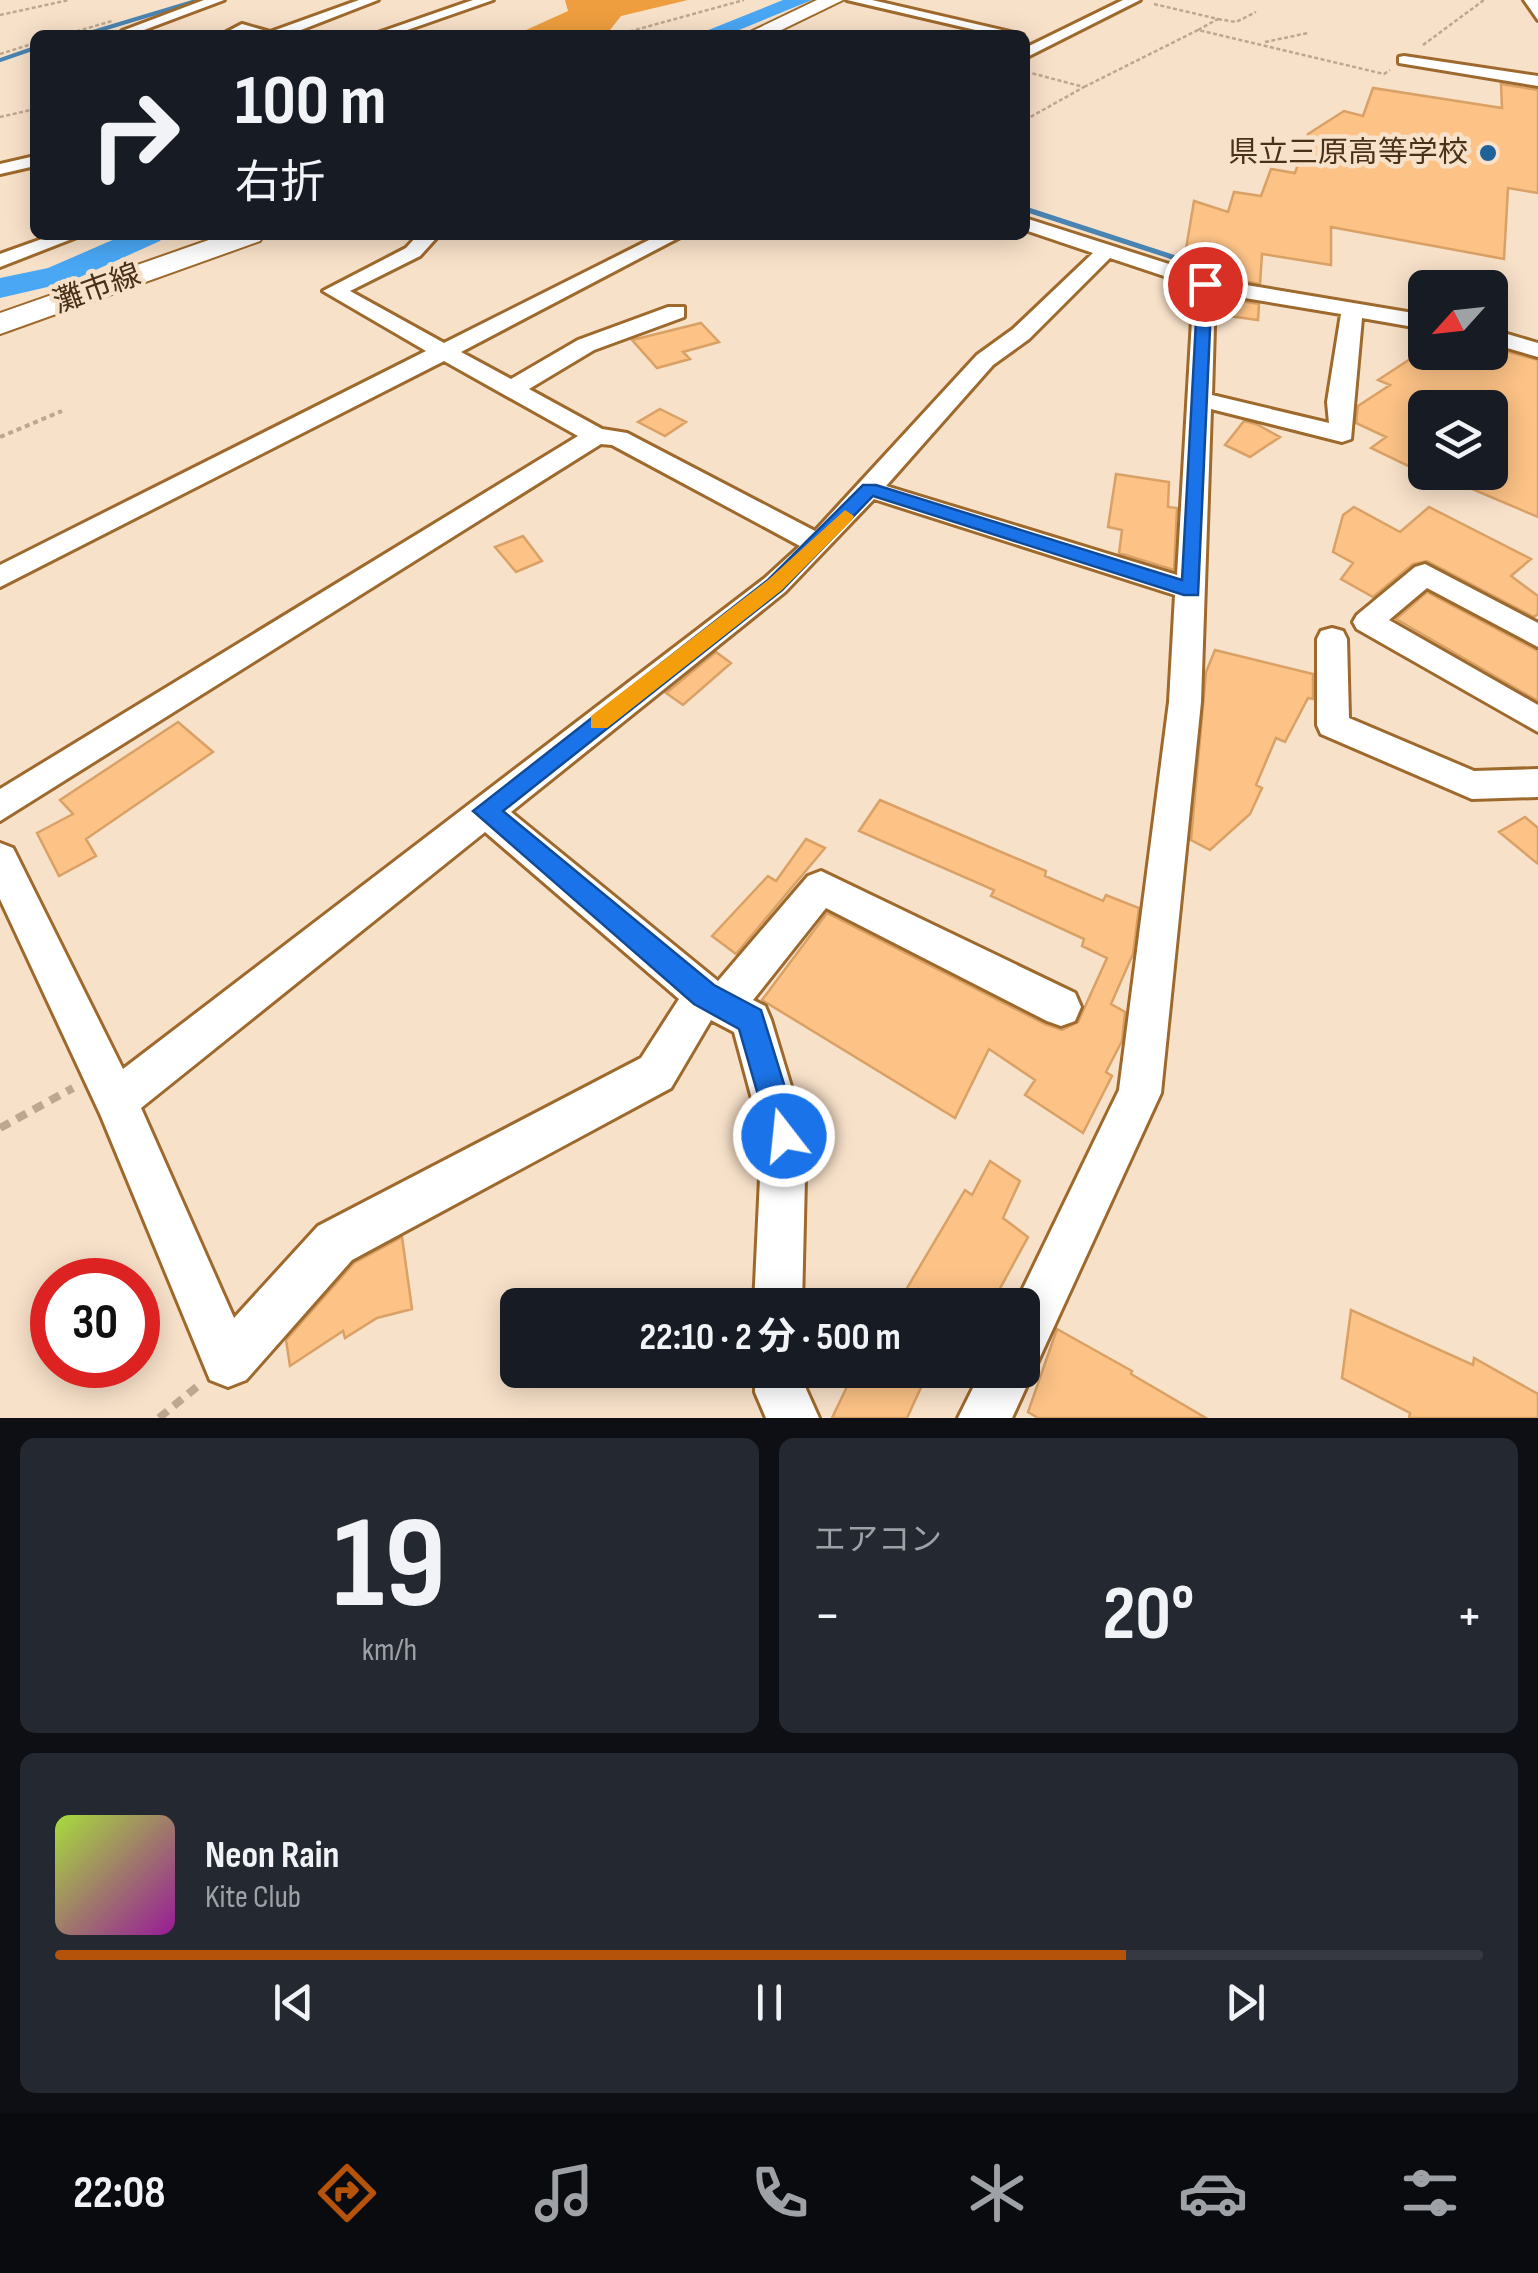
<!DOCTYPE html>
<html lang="ja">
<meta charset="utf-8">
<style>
:root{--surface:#171b24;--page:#242831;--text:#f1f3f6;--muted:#9ea1a6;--line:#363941;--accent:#b45309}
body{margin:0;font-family:"Sofia Sans Condensed","Noto Sans JP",sans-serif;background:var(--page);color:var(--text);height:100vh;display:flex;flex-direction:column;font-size:38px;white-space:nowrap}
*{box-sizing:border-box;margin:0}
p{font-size:32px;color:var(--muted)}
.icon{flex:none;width:55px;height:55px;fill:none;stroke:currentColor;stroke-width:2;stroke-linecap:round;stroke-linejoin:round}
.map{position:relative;height:1418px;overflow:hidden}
.sheet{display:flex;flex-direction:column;gap:20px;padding:20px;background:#0d0f14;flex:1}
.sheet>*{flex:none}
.banner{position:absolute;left:30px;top:30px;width:1000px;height:210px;border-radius:15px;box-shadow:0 5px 25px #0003;background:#171b24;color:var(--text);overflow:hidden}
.needle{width:65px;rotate:243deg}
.fabs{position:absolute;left:1408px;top:270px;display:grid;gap:20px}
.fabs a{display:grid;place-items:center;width:100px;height:100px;border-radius:15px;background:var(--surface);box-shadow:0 5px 25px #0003;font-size:50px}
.speed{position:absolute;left:30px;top:1258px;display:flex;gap:20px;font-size:50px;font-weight:700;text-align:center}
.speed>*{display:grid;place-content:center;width:130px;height:130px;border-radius:50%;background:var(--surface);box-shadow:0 5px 25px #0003;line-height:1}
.speed .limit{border:15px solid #d22;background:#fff;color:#111}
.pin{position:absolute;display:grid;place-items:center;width:85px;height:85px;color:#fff;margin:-42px;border:5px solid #fff;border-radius:50%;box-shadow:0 2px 10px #0007}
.me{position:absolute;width:110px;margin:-55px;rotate:344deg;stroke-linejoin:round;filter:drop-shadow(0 0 8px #0008)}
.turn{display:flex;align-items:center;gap:35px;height:210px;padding:0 40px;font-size:45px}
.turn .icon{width:130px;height:130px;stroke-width:2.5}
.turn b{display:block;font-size:70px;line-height:85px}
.big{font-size:75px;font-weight:700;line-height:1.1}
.sheet .tile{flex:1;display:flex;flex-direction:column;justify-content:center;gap:15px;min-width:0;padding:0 35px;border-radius:15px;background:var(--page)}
.sheet .dial{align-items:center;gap:0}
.dial b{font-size:130px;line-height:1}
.song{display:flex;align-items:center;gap:30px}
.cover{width:120px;height:120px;border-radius:15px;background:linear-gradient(135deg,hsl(80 70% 55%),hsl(300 70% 35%))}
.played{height:10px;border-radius:5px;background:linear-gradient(90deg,var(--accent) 75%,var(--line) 75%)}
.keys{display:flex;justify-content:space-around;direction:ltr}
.heat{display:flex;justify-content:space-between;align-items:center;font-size:55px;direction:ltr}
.sheet .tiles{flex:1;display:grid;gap:20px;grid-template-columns:1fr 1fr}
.tile:last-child{grid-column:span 2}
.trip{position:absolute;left:500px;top:1288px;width:540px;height:100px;border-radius:15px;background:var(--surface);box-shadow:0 5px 25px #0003;font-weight:700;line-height:100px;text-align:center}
.tabs{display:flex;height:160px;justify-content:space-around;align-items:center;background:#090b0e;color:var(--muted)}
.tabs .icon{width:70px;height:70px}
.tabs .active{color:var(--accent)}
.tabs b{font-size:45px;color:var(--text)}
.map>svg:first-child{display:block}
.forest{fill:#ee9e3e}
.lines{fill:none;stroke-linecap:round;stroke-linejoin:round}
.stream-far1{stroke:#4984b2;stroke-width:4}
.stream{stroke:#4984b2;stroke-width:5}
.river{fill:#49a7f4;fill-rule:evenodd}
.building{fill:#fcc286;stroke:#d9a165;stroke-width:2.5}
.minor-casing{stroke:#9e692c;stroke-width:6}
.secondary-casing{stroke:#9e692c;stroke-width:4}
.path-far2{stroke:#bea78f;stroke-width:2.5;stroke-dasharray:4 2.5;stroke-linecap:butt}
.path-far1{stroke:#bea78f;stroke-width:4;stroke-dasharray:5 4;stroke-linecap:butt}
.path{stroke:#bea78f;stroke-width:8;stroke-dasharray:11 8;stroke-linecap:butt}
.minor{fill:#fff;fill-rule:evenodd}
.secondary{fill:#fff;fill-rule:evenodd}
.route{fill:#1a73e8;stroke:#114b97;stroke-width:2.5}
.slow{fill:#f59e0b}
.poi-dot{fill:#1e6297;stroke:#f8e1c9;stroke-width:4}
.labels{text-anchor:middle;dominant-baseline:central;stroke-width:9;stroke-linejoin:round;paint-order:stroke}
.far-poi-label{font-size:30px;fill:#493219;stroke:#f8e1c9;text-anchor:end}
.far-street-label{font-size:30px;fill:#493219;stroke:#f8e1c9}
</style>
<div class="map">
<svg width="1538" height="1418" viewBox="0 0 1538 1418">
<rect width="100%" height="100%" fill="#f8e1c9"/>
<path class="forest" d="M565 0H688L621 16 606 35H515L568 11Z"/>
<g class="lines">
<path class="stream-far1" d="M83 35 199 0
M0 60 35 48"/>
<path class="stream" d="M1025 209 1191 263"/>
<path class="river" d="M783 0H812L727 35H696Z
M124 235H164L160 241 69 282 0 298V278L48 268Z"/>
</g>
<path class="building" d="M1501 84 1538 90V193L1508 188 1504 259 1331 227V265L1262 254 1260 284 1225 278 1221 272 1225 255 1186 249 1194 201 1228 212 1234 192 1261 196 1271 169 1295 173 1308 134 1344 111 1363 116 1373 88 1502 108Z
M1223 298 1259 304 1258 320 1221 315Z
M701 323 719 342 683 352 690 359 657 368 632 340Z
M1490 347 1538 360V517L1458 483 1468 472H1490V408H1425V474L1371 448 1386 437 1356 423 1358 406 1390 385 1378 380 1421 352H1490Z
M660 409 686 422 665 436 638 422Z
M1244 421 1256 424 1280 437 1250 457 1225 445Z
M1116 474 1169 482 1168 507 1177 508 1174 570 1119 553 1122 530 1108 527Z
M1354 507 1400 532 1429 507 1531 559 1511 576 1538 596V614L1534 617 1427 561 1413 564 1373 597 1341 579 1353 563 1333 552 1343 515Z
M523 536 542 561 516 572 495 547Z
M1427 592 1538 651V701L1396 619Z
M1215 650 1313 674V699L1308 698 1285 742 1276 738 1256 785 1262 788 1250 814 1210 850 1191 840 1206 672Z
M716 652 731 663 683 705 666 693Z
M178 722 213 752 86 839 96 856 59 876 37 833 73 814 60 800Z
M880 800 1046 871 1045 876 1103 901 1106 895 1139 908 1133 954 1111 1004 1125 1012 1122 1041 1106 1072 1112 1076 1083 1133 1025 1095 1035 1080 989 1049 955 1118 762 1000 827 913 1045 1024 1062 1030 1078 1022 1107 958 1082 946 1084 939 991 896 994 890 859 831Z
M1525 817 1538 828V864L1499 832Z
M806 839 825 848 736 954 712 936 768 876 776 881Z
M990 1161 1020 1181 1003 1218 1028 1237 991 1305H897L965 1190 972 1195Z
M402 1237 412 1309 377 1318 345 1338 343 1331 290 1366 286 1340 354 1263Z
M1351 1310 1473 1365 1474 1358 1538 1394V1418H1409L1410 1413 1342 1378Z
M1057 1329 1132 1371 1131 1374 1206 1418H1038L1028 1412Z
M855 1370H929L907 1418H832Z"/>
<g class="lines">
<defs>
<path id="minor" d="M204 0H224L144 30 153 35 122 31Z
M359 0H378L288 35H221L242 24 270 32Z
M473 0H493L393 35H372Z
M847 0H872L1023 35H997Z
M1123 0H1140L1025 58V48Z
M1524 0H1538V20Z
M1404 56 1538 76V86L1399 63V57Z
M35 156V166L0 174V164Z
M1025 218 1222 281 1425 315V329L1362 318 1351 439 1342 442 1211 409 1201 702 1161 1093 1012 1418H958L982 1370H1022V1305H1015L1119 1090 1169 702 1175 595 874 499 785 592 511 812 718 981 808 876 821 871 1075 993 1081 1007 1075 1021 1061 1026 1047 1021 826 908 753 1000 765 1006 771 1020 806 1136 802 1305H754L762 1136 734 1032 711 1020 671 1088 352 1260 246 1380 228 1387 210 1380 101 1116 0 899V843L13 848 123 1069 765 578 800 546 612 445 601 444 0 821V789L578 436 444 361 0 587V565L426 351 323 291 406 248 418 235H439L420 256 350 291 444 343 659 235H684L461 352 511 379 578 340 668 307H684V317L594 350 529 389 602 429 627 433 815 531 977 355 1013 329 1093 253 1025 230ZM1110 258 1194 286 1177 575 886 486 993 365 1029 339ZM1215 293 1341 314 1327 402 1329 423 1212 395ZM485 832 679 999 641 1058 318 1226 234 1318 141 1108Z
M53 235H82L0 267V254Z
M1490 329 1538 343V357L1490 343Z
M1425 564 1538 623V647L1427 588 1389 620 1538 705V732L1357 629 1353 622 1357 615 1415 567Z
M1332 628 1343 631 1347 639 1349 718 1474 771 1538 769V797L1472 799 1321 734 1317 725V639L1321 631Z
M755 1370H805L806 1389 819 1418H766L755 1392Z"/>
<path id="secondary" d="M817 0H843L771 35H744Z
M223 235H264L260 241 0 334V313Z"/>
</defs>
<use href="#minor" class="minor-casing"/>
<use href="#secondary" class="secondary-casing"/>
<path class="path-far2" d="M1154 4 1218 19 1198 30 1384 74 1390 70
M0 15 69 0
M1218 19 1236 22 1256 12
M64 35 112 21
M617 35 744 0
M1265 42 1308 33
M1423 45 1484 0
M0 54 35 43
M1084 87 1198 30
M0 117 35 109
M1025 120 1084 87 1027 72"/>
<path class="path-far1" d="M0 437 62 411"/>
<path class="path" d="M0 1128 73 1088
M159 1418 199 1385"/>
<use href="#minor" class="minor"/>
<use href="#secondary" class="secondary"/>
</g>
<path class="route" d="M1205 279 1212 284 1198 595H1184L873 496 782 590 503 811 714 985 761 1010 800 1136 795 1147 784 1151 773 1147 739 1029 694 1004 473 811 768 580 863 485H876L1182 580 1198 284Z"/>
<path class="slow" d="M845 510 854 516 852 520 782 590 607 728H591V716L768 580Z"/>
<circle class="poi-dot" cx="1488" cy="153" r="10"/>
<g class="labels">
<g class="far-poi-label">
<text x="1468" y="153">県立三原高等学校</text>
</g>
<g class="far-street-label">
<text transform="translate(97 289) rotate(-20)">灘市線</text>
</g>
</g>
</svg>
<div class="fabs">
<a><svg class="needle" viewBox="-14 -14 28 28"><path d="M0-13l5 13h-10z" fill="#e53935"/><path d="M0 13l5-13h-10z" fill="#9ea1a6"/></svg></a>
<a><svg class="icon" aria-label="layers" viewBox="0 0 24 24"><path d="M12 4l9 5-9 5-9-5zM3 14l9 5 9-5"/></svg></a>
</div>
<div class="speed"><div class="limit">30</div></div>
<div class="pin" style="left:1205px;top:284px;background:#d93025"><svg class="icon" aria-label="arrive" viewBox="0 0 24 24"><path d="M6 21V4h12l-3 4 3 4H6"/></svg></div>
<svg class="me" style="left:784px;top:1136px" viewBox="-20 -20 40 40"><circle r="17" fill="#1a73e8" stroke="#fff" stroke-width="3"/><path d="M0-11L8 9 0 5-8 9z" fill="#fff"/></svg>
<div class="trip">22:10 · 2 分 · 500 m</div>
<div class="banner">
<div class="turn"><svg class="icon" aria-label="right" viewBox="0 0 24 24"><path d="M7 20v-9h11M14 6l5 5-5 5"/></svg><div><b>100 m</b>右折</div></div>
</div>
</div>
<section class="sheet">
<div class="tiles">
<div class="tile dial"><b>19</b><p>km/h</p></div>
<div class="tile"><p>エアコン</p>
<div class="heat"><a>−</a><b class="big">20°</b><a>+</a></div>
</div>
<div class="tile">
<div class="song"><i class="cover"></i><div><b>Neon Rain</b><p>Kite Club</p></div></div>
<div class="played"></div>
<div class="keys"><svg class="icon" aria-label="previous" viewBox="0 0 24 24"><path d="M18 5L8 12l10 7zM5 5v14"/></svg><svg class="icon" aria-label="pause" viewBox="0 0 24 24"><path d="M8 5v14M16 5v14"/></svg><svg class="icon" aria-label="next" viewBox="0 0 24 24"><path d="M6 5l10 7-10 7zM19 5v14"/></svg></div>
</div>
</div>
</section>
<nav class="tabs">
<b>22:08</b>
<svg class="icon active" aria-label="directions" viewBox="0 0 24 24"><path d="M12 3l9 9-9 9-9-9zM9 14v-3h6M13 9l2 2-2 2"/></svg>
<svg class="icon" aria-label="music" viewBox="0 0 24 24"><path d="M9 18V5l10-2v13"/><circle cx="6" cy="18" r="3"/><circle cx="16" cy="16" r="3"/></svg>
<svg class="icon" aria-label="phone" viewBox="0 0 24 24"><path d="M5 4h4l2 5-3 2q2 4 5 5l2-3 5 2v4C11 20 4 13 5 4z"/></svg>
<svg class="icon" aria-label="climate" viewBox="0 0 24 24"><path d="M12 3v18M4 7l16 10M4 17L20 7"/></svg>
<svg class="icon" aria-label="car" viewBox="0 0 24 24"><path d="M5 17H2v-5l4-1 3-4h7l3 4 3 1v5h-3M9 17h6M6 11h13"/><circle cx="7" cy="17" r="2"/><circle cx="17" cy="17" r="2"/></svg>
<svg class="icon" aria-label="filters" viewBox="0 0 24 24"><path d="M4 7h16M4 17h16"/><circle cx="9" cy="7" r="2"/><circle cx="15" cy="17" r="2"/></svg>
</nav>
